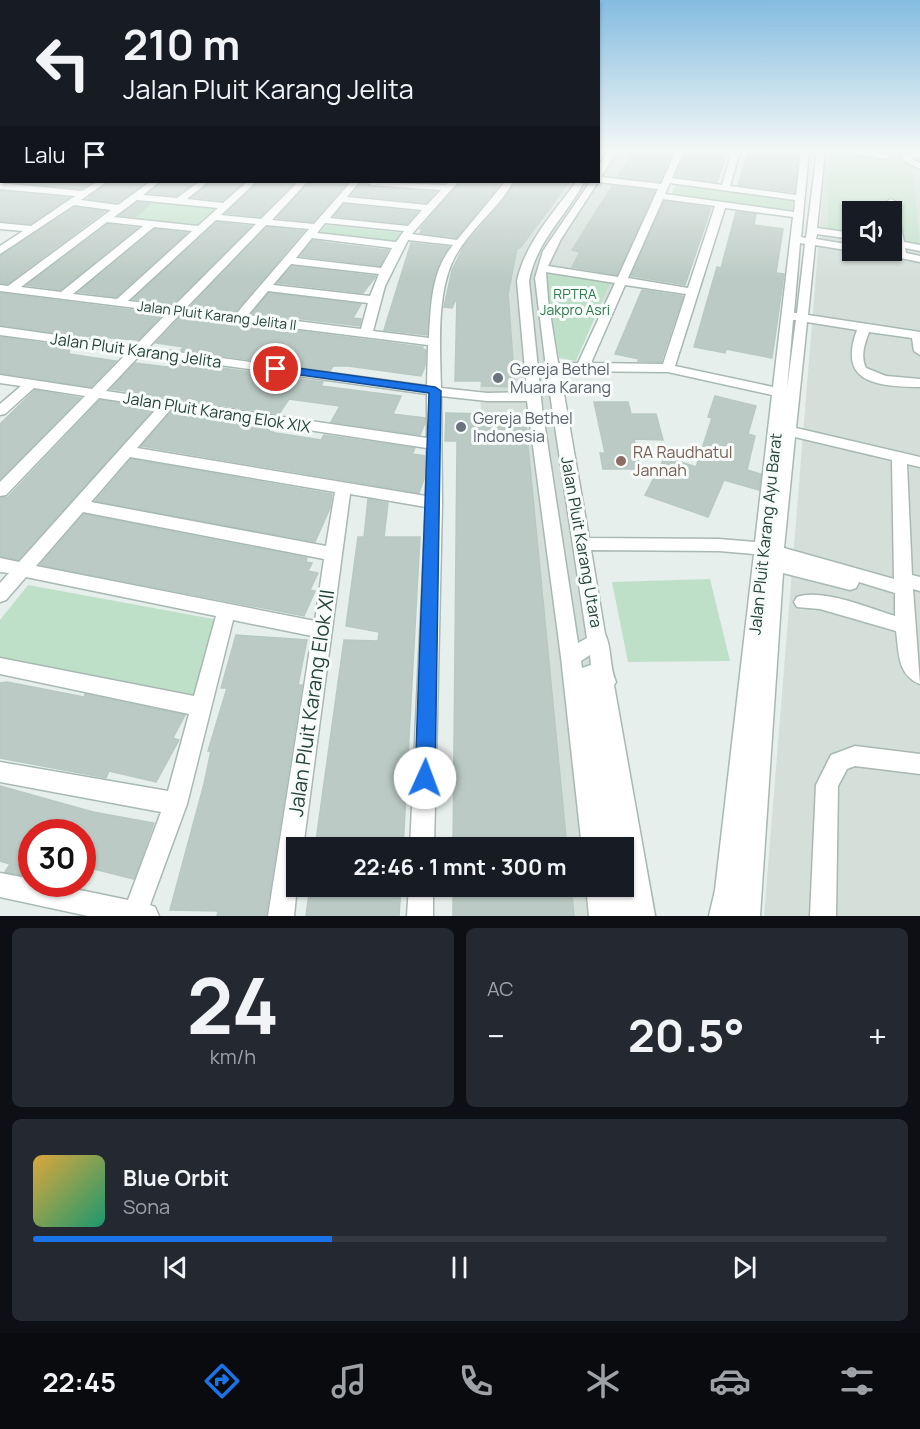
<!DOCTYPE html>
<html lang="id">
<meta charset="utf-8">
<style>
:root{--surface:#171b24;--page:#242831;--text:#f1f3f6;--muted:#9ea1a6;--line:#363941;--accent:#1a73e8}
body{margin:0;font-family:Manrope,sans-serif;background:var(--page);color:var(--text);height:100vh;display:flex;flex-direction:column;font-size:22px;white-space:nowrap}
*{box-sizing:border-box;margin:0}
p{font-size:20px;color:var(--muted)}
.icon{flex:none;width:33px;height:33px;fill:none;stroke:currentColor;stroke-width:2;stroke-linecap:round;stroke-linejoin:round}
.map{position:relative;height:916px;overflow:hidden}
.panel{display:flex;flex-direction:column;gap:12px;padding:12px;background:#0d0f14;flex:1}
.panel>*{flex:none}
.guide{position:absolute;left:0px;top:0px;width:600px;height:183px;box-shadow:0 2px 4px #0004;background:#171b24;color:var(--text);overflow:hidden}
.controls{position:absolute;left:842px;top:201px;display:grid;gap:12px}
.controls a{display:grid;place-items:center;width:60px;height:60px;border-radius:0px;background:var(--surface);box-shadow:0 2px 4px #0004;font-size:30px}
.speed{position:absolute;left:18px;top:819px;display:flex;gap:12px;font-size:30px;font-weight:700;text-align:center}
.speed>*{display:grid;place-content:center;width:78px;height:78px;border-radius:50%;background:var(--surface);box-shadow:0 2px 4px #0004;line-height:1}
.speed .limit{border:9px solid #d22;background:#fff;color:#111}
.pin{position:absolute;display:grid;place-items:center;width:51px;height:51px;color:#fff;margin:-26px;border:3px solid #fff;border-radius:50%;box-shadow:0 2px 6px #0007}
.me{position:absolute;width:66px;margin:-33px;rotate:2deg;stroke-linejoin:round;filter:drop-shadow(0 0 4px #0008)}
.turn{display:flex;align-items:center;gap:21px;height:126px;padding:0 24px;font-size:27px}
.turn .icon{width:78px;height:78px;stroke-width:2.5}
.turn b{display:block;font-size:42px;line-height:51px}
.then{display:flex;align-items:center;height:57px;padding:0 24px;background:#0003;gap:12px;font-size:22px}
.big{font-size:45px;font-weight:700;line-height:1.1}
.panel .widget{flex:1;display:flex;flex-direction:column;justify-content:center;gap:9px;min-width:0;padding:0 21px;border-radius:9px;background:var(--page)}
.panel .dial{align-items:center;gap:0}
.dial b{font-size:78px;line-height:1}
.song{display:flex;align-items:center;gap:18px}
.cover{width:72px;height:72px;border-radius:9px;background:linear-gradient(135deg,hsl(40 70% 55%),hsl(160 70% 35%))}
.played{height:6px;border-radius:3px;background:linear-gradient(90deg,var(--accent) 35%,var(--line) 35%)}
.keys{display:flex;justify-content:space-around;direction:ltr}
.heat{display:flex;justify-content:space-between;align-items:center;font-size:33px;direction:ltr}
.panel .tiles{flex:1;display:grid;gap:12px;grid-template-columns:1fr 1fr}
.widget:last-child{grid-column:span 2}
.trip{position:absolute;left:286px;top:837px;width:348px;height:60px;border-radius:0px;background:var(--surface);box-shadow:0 2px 4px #0004;font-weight:700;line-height:60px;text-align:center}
.tabs{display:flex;height:96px;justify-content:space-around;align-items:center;background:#090b0e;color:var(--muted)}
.tabs .icon{width:42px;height:42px}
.tabs .current{color:var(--accent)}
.tabs b{font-size:27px;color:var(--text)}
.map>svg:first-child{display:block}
.built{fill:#d4dfda;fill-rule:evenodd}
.green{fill:#bfe0c8}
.building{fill:#bbcac4;stroke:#b8c9c2;stroke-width:1.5}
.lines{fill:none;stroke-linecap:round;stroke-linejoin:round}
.minor-casing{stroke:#a8b8b2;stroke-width:3}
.minor{fill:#fff;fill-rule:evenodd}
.route{fill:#1a73e8;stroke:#114b97;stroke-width:1.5}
.worship-dot{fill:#6b7280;stroke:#f7fbf9;stroke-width:2}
.education-dot{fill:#8d6e63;stroke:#f7fbf9;stroke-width:2}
.labels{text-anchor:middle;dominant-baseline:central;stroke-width:6;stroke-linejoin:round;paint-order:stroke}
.far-park-label{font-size:14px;fill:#2d7a4b;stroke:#f7fbf9}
.far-street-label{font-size:14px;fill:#24423a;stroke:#f7fbf9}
.street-label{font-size:16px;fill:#24423a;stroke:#f7fbf9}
.worship-label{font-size:16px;fill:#5b616d;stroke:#f7fbf9;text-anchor:start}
.education-label{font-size:16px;fill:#785e54;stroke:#f7fbf9;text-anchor:start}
.near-street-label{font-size:20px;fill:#24423a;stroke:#f7fbf9}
</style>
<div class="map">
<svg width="920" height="916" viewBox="0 0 920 916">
<rect width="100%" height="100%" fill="#e6efeb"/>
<path class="built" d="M0 151 2 182H101L36 226 0 222Z
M599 151H678L612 303 540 295 657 916H501L500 887 624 886V848L498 847 477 309 493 247 542 182H598Z
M826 151H920V916H764ZM852 212H891V250H852Z"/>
<path class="green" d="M829 151H910L900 158 913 173 920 246 891 241V212H852V234L828 229Z
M676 184 793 200 792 212 671 196Z
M137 201 217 209 197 227 114 219Z
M326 225 404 233 395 247 315 238Z
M544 270 610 283 576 361 559 358Z
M710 579 730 661 628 662 612 582Z
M28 585 219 620 197 701 0 662V620Z"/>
<path class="building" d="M634 151H673L660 182 617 177Z
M686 151H728L717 182 675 176Z
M748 151H799L794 192 738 185Z
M8 182H93L81 189Z
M108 182H147L117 203 87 199Z
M161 182H196L176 196 149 193Z
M210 182H244L222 201 193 197Z
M258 182H295L260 217 226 213Z
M309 182H348L313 222 277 218Z
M361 182H365L371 187 436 192 426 203 351 195Z
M460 182H502L456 238 420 233 423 229H420Z
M515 182H569L520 248H517L508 294 515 387 482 386V381H455L457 297 452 308 444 307 452 270 464 246 502 202Z
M612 186 655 191 617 275 572 267 580 252 572 250Z
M0 191 69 198 30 224 0 221Z
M664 201 711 208 685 285 631 276Z
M138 202 150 204 135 217 120 215Z
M344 204 417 212 407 224 334 216Z
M75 207 105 211 7 284 0 283V256Z
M736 212 756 214 754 225 783 229 776 273 784 274 772 358 726 349 725 353 694 347 717 267 721 268Z
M217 222 251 226 173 304 133 299Z
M108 224 137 228 60 290 27 285Z
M267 227 304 231 235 312 191 306Z
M155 229 187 233 116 297 79 292Z
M313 240 329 243 388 250 380 266 300 256Z
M411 243 449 247 434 277 427 335 384 330Z
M292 266 376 276 363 293 277 283Z
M642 290 683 296 661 362 638 361 639 359 615 354Z
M0 293 163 314 138 340 72 335 0 325Z
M269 293 361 304 353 318 361 319 360 326 252 313Z
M181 316 423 347 422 349 426 350 425 366 421 376 348 366H333L330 371 181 350 184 347 156 343Z
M0 337 70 347 69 354 116 361 91 387 0 373Z
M172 361 323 382 321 386 401 396 393 414 425 418V423L420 435 331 422 340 406 289 399 279 414 111 389 135 363 167 367Z
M35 390 80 398 0 479V424Z
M715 396 756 406 748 434 755 436 747 470 761 474 759 490 724 480 708 517 645 495 665 457 696 467 712 418 708 417Z
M100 400 154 409 18 560 0 556V498L8 497Z
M594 402H628L631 414H656L663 440 634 439 641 469H603L600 453H605Z
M172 411 271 427 269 431 276 433 321 440 324 435 415 448 412 454 425 456 424 479 419 493 141 446Z
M446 413 525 415 567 848H453L457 441H445Z
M131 459 332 494 330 508 315 542 95 501Z
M368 499 388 503 384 537H420L403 848H315L344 640 378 641 379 632 346 626 358 537H364Z
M84 514 307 558 306 562 312 563 308 571 318 573 310 590 315 591 304 616 40 565Z
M236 635 307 640 298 685H302L266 916H217L218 911 170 910 204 784 211 751H208L227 688H221Z
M7 682 84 697 85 694 185 715 173 738 179 740 156 782 109 771 106 778 0 758V683Z
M0 786 93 812 154 823 134 879 82 866V832H32V877L5 872 10 864 0 861Z
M310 886H401L399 916H306Z
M453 886H571L574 916H453Z"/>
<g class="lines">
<defs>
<path id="minor" d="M598 151H604L598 155Z
M609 151H617L601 177 661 184 676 151H684L672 178 722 185 732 151H740L730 186 796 195 801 151H809L801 237 806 238 817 151H825L817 228 852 233V239L817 234 816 239 852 245V250H854L852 251 815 245 808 315 920 332V355L914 351 912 338 869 332C865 343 860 356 866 368L886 376 920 379V387C878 386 837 384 857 330L807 322 796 428 920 457V467L907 464 912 575 920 577V591L913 589 920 684C897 675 899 652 896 631L820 609 797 607 794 602 797 597C822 588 869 608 895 616V593L859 582 856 588 850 590 783 573 760 916H709L715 890 754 554 719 551 591 550 605 634C612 647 609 667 616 682L614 685 655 916H589L586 886H624V848H582L561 657 527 401H487L441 396 442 503 434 848H410L426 507 350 494 303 848H297V886L294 916H268L312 636 233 620 187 804 150 905 155 907 159 916H88L0 897V873L32 879V884H51L128 900 161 812 0 782V762L168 791 189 714 0 674V658L194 696 216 616 26 577 6 600 0 602V583L9 573 0 572V558L19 562 158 407 99 398 6 495 0 496V482L85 396 34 388 5 414 0 415V404L21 386 0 383V375L92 389 128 352 0 335V327L135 346 168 312 0 291V285L8 286 111 210 74 205 0 254V246L23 231 0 229V223L31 226 75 196 0 189V183L82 191 97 182H106L81 200 118 205 150 182H159L143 195 177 198 199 182H208L187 199 223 203 247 182H256L221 215 261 219 298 182H307L272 220 314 224 351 182H359L347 197 427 205 441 190 371 185 367 182 446 185 449 182H458L412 234 457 240 505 182H513C499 208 471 228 456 255 436 289 440 348 441 388L487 393 527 392 517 281C525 243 554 212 576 182H584C567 215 536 241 529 281L542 408 578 643 587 638 546 367 535 278 543 251 590 182H598V167ZM598 182 658 189 618 277 548 266 561 239ZM670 183 795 200 794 212 665 194ZM663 199 715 206 688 288 628 278ZM137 200 218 208 198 226 114 217ZM343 202 422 210 408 226 330 218ZM725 208 793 217 773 387 675 366ZM216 220 256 224 174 306 128 301ZM107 222 143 226 61 292 21 287ZM325 223 404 231 396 242 317 233ZM266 225 309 229 236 314 186 308ZM154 227 192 231 117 299 73 294ZM312 238 392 248 381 268 296 258ZM408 240 453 245C431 271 431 306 429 338L373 331 385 286ZM800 243 805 244 797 313H794ZM291 264 379 274 370 296 273 285ZM546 272 615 283 578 363H558L548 300ZM625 285 686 294 663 364 591 363ZM268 291 368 303 361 329 248 315ZM180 314 428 345 427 386 148 348ZM793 320H796L787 389ZM141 354 427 394V438L106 391ZM560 371 668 372 772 395 755 542 719 539 589 538ZM171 409 427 448 426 496 137 448ZM795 437 892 460 894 579 784 548ZM130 457 335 492 326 546 91 502ZM83 512 324 559 315 621 36 566ZM590 655 591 665 582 668 581 661Z
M843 151H868L890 156 886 159Z
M920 153V157L911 159 920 163V169L902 160 903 155Z
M0 169H2L0 175Z
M891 199 896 202 904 242 920 245V251L905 248 906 253 920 256V262L861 250 895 252 894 247 891 246V240H893L891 212H888L886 202Z
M855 746 920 754V774L855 766 847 769 838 786 836 916H810L816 785 831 755Z
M409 886H433V916H407Z"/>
</defs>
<use href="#minor" class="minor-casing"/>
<use href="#minor" class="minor"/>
</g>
<linearGradient id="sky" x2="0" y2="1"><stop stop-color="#84bce0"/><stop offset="0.54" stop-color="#f4f8f6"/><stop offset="1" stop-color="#f4f8f6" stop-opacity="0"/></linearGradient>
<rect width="920" height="279" fill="url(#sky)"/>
<path class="route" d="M276 365 435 387 441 391 435 778 432 785 425 788 418 785 415 778 429 393 272 371 270 369Z"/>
<g class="worship-dot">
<circle cx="498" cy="378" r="6"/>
<circle cx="461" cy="427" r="6"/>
</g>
<circle class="education-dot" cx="621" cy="461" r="6"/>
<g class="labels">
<g class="far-park-label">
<text x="575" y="293">RPTRA<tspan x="575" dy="16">Jakpro Asri</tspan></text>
</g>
<g class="far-street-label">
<text transform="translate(217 315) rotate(7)">Jalan Pluit Karang Jelita II</text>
</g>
<g class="street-label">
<text transform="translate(136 350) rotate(8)">Jalan Pluit Karang Jelita</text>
<text transform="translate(217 412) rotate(9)">Jalan Pluit Karang Elok XIX</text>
<text transform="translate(765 534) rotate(-84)">Jalan Pluit Karang Ayu Barat</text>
<text transform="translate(582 542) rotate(80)">Jalan Pluit Karang Utara</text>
</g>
<g class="worship-label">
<text x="510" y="369">Gereja Bethel<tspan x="510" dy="18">Muara Karang</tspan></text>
<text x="473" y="418">Gereja Bethel<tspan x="473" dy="18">Indonesia</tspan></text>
</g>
<g class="education-label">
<text x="633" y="452">RA Raudhatul<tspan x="633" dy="18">Jannah</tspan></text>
</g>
<g class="near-street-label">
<text transform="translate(311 703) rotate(-82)">Jalan Pluit Karang Elok XII</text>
</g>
</g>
</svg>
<div class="controls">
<a><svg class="icon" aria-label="sound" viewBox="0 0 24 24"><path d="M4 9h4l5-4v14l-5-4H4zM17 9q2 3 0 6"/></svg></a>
</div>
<div class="speed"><div class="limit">30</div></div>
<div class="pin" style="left:276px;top:369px;background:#d93025"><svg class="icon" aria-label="arrive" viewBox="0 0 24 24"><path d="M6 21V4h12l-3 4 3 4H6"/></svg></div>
<svg class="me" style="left:425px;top:778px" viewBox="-20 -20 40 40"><circle r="19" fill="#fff"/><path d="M0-13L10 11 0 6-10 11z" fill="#1a73e8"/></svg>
<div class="trip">22:46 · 1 mnt · 300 m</div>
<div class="guide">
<div class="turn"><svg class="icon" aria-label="left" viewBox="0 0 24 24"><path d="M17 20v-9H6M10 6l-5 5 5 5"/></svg><div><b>210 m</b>Jalan Pluit Karang Jelita</div></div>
<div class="then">Lalu<svg class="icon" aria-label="arrive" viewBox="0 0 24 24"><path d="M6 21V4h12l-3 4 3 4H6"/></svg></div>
</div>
</div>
<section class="panel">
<div class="tiles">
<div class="widget dial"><b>24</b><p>km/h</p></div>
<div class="widget"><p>AC</p>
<div class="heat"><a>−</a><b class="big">20.5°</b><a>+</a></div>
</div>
<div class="widget">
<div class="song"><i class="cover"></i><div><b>Blue Orbit</b><p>Sona</p></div></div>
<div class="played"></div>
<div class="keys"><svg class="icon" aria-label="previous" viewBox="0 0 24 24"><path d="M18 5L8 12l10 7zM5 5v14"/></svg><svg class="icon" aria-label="pause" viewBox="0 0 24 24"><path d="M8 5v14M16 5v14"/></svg><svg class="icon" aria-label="next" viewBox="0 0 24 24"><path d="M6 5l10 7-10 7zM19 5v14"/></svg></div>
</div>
</div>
</section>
<nav class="tabs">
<b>22:45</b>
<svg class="icon current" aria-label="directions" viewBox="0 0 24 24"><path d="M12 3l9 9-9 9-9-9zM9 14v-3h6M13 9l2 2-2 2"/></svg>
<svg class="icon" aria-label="music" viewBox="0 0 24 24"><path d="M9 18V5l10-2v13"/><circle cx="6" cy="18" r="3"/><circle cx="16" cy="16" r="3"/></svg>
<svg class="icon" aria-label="phone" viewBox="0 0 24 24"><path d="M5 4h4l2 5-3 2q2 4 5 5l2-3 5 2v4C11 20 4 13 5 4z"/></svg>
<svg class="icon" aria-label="climate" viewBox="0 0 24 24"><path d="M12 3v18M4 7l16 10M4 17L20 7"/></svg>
<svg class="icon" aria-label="car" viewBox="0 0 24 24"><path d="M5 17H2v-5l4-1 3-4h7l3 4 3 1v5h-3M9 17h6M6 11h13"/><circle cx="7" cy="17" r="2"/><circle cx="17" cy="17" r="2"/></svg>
<svg class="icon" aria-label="filters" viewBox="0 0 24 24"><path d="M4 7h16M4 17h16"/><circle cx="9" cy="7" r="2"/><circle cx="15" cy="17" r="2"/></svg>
</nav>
